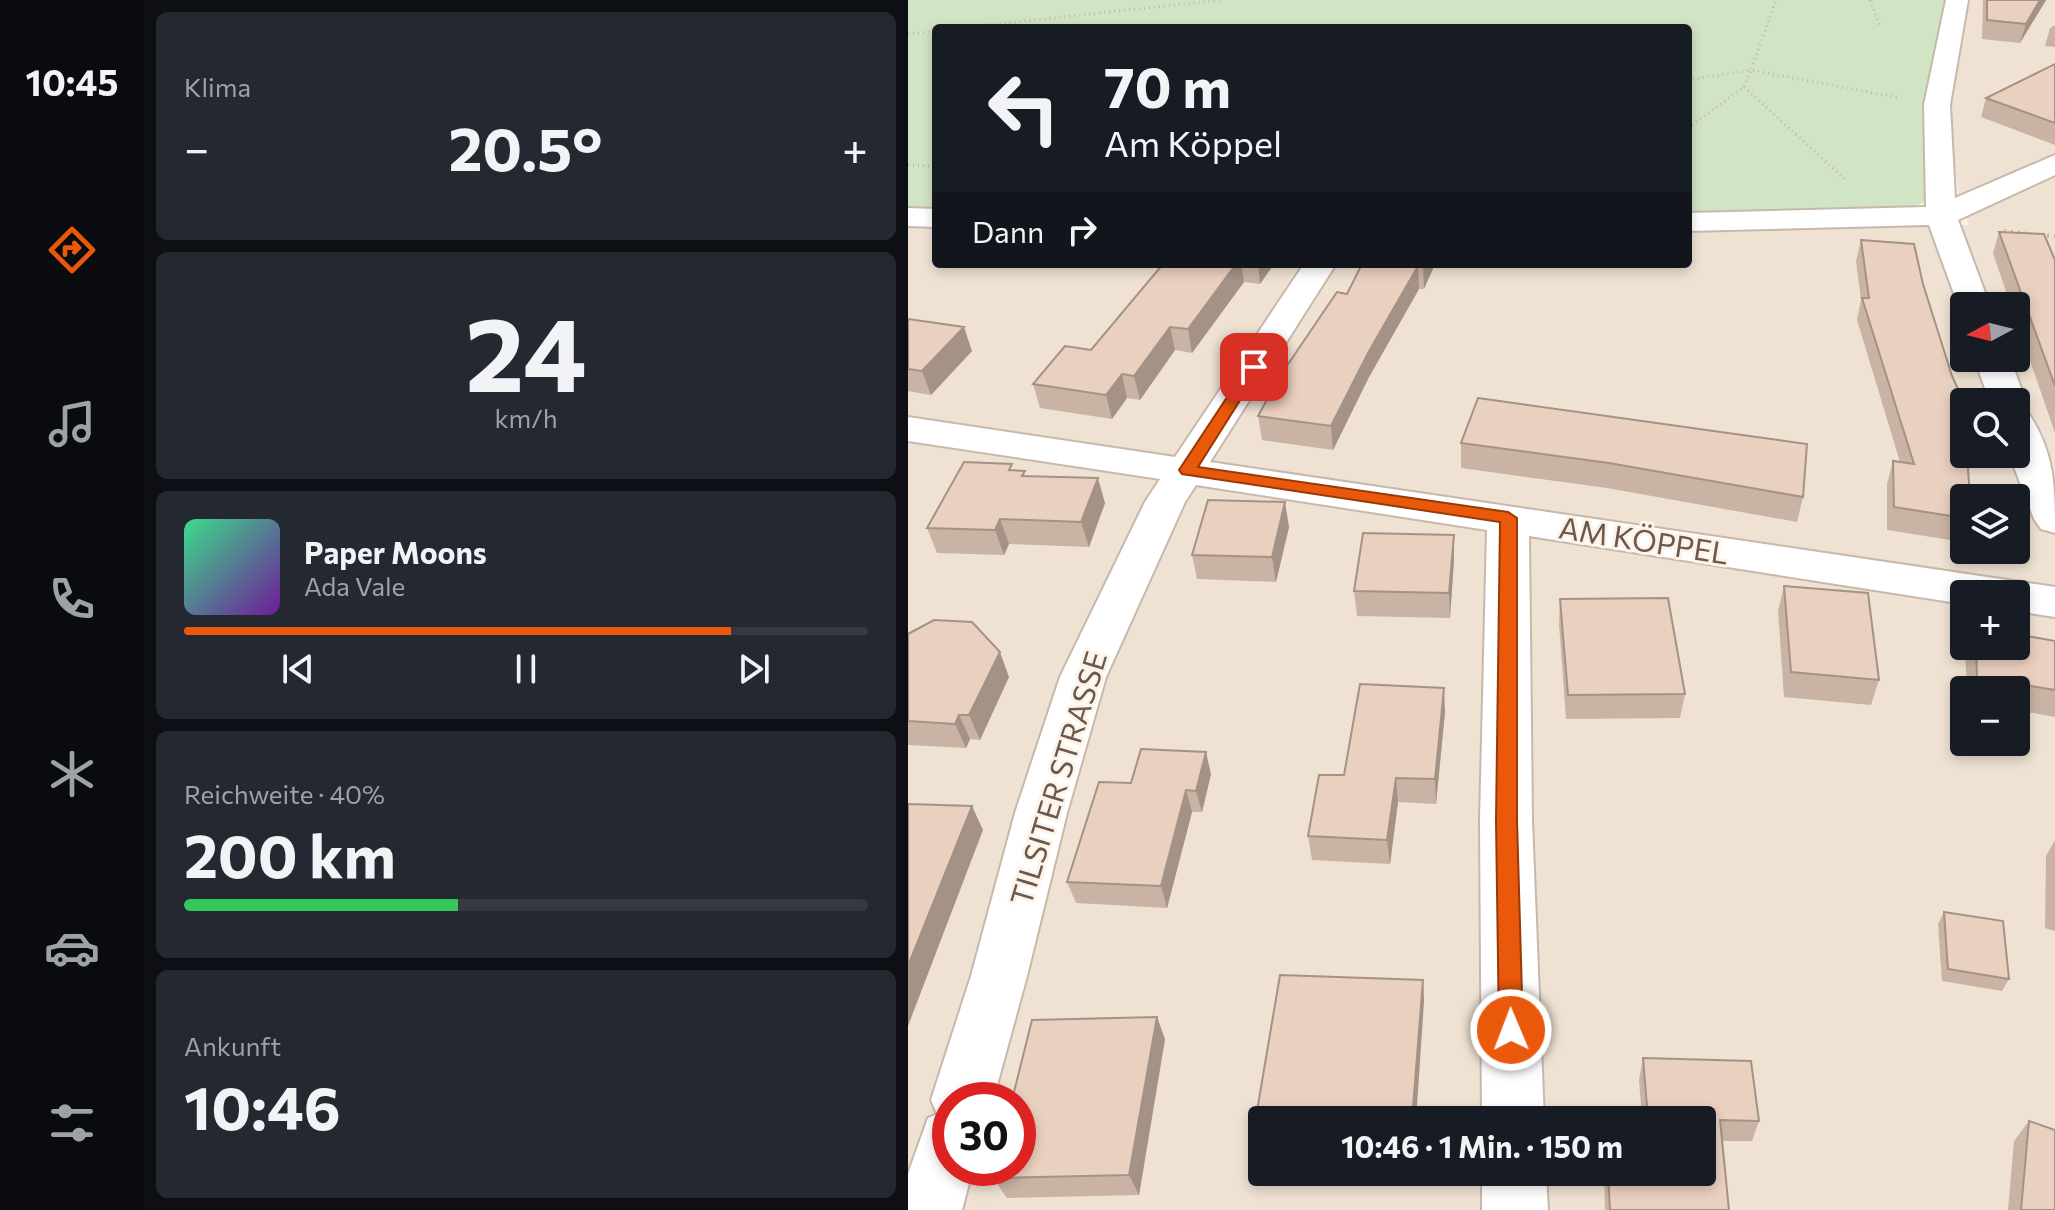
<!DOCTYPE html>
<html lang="de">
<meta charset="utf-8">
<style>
:root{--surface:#171b24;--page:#242831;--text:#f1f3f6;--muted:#9ea1a6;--line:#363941;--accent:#ea580c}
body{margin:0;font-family:Commissioner,sans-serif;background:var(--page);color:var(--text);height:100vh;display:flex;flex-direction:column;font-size:30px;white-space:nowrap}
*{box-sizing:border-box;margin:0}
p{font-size:26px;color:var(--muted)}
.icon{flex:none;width:44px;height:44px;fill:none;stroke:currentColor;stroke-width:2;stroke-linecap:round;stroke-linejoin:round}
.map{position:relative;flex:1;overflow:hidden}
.side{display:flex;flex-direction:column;gap:12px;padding:12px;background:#0d0f14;width:764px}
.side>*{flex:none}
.top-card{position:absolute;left:24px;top:24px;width:760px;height:244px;border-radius:8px;box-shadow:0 4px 12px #0003;background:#171b24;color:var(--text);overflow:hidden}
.needle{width:52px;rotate:263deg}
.buttons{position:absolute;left:1042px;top:292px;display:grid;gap:16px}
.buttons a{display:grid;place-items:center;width:80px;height:80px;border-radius:8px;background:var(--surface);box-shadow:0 4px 12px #0003;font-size:40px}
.speed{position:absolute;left:24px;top:1082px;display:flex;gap:16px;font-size:40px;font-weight:700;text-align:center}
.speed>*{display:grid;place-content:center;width:104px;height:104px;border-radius:50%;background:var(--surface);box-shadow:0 4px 12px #0003;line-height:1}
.speed .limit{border:12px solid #d22;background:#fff;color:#111}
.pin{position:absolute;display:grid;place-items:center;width:68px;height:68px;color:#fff;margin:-34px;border-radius:16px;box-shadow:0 4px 12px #0006}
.me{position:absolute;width:88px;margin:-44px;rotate:359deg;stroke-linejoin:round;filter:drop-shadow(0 0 6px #0008)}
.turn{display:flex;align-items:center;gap:28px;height:168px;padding:0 40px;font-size:36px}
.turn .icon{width:104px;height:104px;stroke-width:2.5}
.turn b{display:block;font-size:56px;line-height:68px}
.then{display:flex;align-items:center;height:76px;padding:0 40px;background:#0003;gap:16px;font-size:30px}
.big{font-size:60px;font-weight:700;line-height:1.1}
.side .widget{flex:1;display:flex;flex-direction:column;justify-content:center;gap:12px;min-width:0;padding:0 28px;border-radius:12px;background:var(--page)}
.side .dial{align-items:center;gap:0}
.dial b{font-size:104px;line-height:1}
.song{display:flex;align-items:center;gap:24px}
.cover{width:96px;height:96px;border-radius:12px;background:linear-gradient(135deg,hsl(150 70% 55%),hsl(280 70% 35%))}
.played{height:8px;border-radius:4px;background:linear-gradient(90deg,var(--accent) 80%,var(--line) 80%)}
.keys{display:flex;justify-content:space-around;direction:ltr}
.heat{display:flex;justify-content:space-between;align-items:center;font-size:44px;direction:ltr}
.charge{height:12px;border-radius:6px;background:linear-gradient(90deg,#34c759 40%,var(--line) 0)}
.trip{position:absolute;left:340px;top:1106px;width:468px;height:80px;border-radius:8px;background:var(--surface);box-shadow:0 4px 12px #0003;font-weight:700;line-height:80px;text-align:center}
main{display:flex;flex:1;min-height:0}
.dock{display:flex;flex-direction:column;width:144px;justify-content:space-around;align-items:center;background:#090b0e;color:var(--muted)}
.dock .icon{width:56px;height:56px}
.dock .active{color:var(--accent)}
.dock b{font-size:36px;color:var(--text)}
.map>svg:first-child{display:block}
.residential{fill:#efe2d3;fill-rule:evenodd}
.green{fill:#d1e4c4}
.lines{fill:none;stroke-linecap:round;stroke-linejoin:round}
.minor-casing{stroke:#c8b8ac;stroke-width:4}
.path-far1{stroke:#cfb3a2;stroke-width:3;stroke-dasharray:1 4;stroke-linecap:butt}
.path{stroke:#cfb3a2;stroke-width:4;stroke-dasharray:2 5;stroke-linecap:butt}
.minor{fill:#fff;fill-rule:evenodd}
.wall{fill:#c9b3a4}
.shaded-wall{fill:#a49286}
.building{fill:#ead0bf;stroke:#a49286;stroke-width:2}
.route{fill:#ea580c;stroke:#983908;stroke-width:2}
.labels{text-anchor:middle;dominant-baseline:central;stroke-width:6;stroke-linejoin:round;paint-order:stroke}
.street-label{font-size:30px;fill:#6d584d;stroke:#fcf4e9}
</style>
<main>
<nav class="dock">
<b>10:45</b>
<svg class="icon active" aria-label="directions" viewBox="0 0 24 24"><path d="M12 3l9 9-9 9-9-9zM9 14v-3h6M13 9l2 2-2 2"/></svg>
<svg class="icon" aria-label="music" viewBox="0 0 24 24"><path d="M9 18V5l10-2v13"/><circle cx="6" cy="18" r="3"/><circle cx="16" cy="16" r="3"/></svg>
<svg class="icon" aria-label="phone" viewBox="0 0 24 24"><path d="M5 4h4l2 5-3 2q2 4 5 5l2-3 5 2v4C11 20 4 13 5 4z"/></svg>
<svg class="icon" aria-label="climate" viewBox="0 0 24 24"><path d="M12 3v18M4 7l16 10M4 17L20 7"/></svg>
<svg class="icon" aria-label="car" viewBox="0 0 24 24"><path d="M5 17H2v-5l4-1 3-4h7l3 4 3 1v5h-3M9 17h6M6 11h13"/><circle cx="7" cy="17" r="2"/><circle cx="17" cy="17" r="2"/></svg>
<svg class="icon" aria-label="filters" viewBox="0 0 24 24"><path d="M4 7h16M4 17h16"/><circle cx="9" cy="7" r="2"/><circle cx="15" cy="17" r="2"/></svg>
</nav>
<section class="side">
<div class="widget"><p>Klima</p>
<div class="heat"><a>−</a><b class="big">20.5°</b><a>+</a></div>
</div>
<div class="widget dial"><b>24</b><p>km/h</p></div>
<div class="widget">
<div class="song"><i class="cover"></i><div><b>Paper Moons</b><p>Ada Vale</p></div></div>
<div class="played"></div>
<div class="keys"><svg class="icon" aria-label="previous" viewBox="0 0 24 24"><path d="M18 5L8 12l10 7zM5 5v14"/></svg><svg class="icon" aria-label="pause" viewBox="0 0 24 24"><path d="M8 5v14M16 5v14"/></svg><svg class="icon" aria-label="next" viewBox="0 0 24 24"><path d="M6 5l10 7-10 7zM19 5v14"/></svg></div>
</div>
<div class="widget"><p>Reichweite · 40%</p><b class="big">200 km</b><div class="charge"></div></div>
<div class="widget"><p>Ankunft</p><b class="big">10:46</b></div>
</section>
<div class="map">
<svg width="1147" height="1210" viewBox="0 0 1147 1210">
<rect width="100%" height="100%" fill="#f9f0e3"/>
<path class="residential" d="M1061 0H1147V1210H0V225H28V264H780V229L1061 225 1052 201 1038 106ZM1056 306H1108V358H1056ZM1056 402H1108V454H1056ZM1056 498H1108V550H1056ZM1056 594H1108V646H1056ZM1056 690H1108V742H1056ZM42 1100H110V1168H42ZM354 1120H794V1172H354Z"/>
<path class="green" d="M0 0H1038L1020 103 1016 202 997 210 780 212V28H28V209H0Z"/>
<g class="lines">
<defs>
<path id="minor" d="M1038 0H1060L1042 105 1047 198 1147 155V175L1050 220 1082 306H1056V314L1053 313 1021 225 780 231V213L1018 207 1016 105Z
M0 208 28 209V227L0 226Z
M396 264H428L302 462 1147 587V617L1108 611V594H1056V604L621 536 624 820 636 1120H574L572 820 579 530 288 485 277 502 198 677 159 813 119 976 85 1100H42V1168H65L54 1210H0V1174L20 1118 29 1114 23 1100 63 976 107 813 152 677 237 502 252 479 0 441V417L267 457Z
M1066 358H1102L1118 402 1109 411 1121 414C1147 454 1147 487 1147 533L1133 529 1126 519 1101 454H1108V402H1082Z
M574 1172H638L640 1210H574Z"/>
</defs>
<use href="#minor" class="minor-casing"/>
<path class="path-far1" d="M962 0 972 27
M52 28 312 0
M0 34 28 31
M780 80 843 70 868 0
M836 87 939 181
M780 128 836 87 843 70 992 98
M0 165 28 166"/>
<path class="path" d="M1096 231 1118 233
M1132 235 1147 236"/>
<use href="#minor" class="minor"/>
</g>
<path class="wall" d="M1075 0H1138L1112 43 1074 39Z
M1147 25V47L1137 46 1142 28Z
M1147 64V145L1073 117 1078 98Z
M1091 232 1147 260V433L1108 320V306H1103L1085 253Z
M953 240 1056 498 1055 542 979 530V484L985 461 992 462 949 320 953 300 948 261Z
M255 264H366L352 284 336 282 284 353 267 350 232 400 219 398 204 419 132 408 125 384 183 350Z
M454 264H527L516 289H511L461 377 425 450 354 440 350 416 439 294Z
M0 319 64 351 23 395 0 391Z
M553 443 899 444 895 497 889 522 699 488 553 468Z
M106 471 197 503 181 547 101 544 96 555 29 553 19 528Z
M381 527 368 582 289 579 284 555Z
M546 535V560L542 618 449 616 446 591Z
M876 586 971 680 963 705 876 697 870 611Z
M652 599 777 694 772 718 658 719 651 624Z
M0 634 101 677 72 740 62 739 58 748 0 745Z
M1147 641V717L1108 710V690H1059L1057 652 1060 646H1108Z
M537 712 528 804 490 802 482 864 404 860 400 836 436 775Z
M303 774 294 812H284L259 908 168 903 159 882 223 783Z
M1147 840V931L1137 928 1138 856Z
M1036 912 1101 979 1094 991 1034 981 1030 924Z
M515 980 516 1002 354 1120 353 1144 347 1123Z
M257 1039 231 1195 99 1198 85 1178Z
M735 1058 851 1121 844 1141H814L821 1210H697L696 1172H794V1120H697V1117L734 1118 731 1080Z
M1121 1121 1147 1210H1100L1106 1141Z"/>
<path class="shaded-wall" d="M1132 0H1138L1112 43 1118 24Z
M328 264H333L336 282 284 353 280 329Z
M350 264H366L352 284Z
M516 264H527L516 289 515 266Z
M510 266 511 289 461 377 425 450 423 426 460 353Z
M56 327 64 351 23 395 14 371Z
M262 327 267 350 232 400 226 376Z
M214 374 219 398 204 419 198 395Z
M190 478 197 503 181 547 173 522Z
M377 502 381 527 368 582 364 557Z
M92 519 101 544 96 555 87 530Z
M546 535V560L542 618 541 593Z
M92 652 101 677 72 740 61 715Z
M536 688 537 712 528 804 527 779Z
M51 715 62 739 58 748 47 724Z
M298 752 303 774 294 812 288 791Z
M488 778 490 802 482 864 479 840Z
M278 790 284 812 259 908 253 886Z
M64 806 75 830 0 1026V966Z
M515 980 516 1002 508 1120H504Z
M249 1017 257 1039 231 1195 221 1175Z"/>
<path class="building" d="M1079 0H1132L1118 24 1079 20Z
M1147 64V123L1078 98Z
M1091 232 1136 234 1147 260V386Z
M953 240 1006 244 1015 284 1044 376 1056 402V454H1059L1062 498H1056V518L986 507 985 461 1006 464 954 298H961Z
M255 264H328L280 329 262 327 226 376 214 374 198 395 125 384 157 346 183 350Z
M454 264H516L515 266H510L460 353 423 426 350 416 372 376 429 292 439 294Z
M0 319 56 327 14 371 0 369Z
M570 398 899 444 895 497 701 463 553 443Z
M56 462 104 464 101 470 117 471 114 476 190 478 173 522 92 519 87 530 19 528Z
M300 500 377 502 364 557 284 555Z
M455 533 546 535 541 593 446 591Z
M876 586 960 593 971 680 883 672Z
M760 598 777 694 660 695 652 599Z
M26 620 64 622 92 652 61 715H51L47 724 0 721V634Z
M1108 634 1147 641V690L1069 677 1068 646H1108Z
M452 684 536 688 527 779 488 778 479 840 400 836 411 775H436Z
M233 749 298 752 288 791 278 790 253 886 159 882 191 782 223 783Z
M0 804 64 806 0 966Z
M1036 912 1095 921 1101 979 1040 969Z
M372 975 515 980 504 1120H354V1124L347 1123Z
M249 1017 221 1175 85 1178 87 1168H110V1100H104L124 1020Z
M735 1058 843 1061 851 1121 812 1120 821 1210H702L700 1172H794V1120H698L697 1117 740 1118Z
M1121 1121 1147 1130V1210H1113Z"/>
<path class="route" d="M346 363 353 367 290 467 600 512 609 518V820L615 1030 612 1038 603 1042 595 1038 591 1030 588 820 592 522 274 474 271 470 341 364Z"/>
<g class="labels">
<g class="street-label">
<text transform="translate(736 539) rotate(9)">AM KÖPPEL</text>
<text transform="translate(149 778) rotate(-73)">TILSITER STRASSE</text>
</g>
</g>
</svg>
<div class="buttons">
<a><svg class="needle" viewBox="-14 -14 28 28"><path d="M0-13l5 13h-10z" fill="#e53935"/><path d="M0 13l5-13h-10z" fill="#9ea1a6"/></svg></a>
<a><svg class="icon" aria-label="search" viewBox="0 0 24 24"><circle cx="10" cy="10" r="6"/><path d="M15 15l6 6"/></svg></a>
<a><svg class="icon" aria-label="layers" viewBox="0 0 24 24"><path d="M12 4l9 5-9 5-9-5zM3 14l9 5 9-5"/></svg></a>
<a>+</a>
<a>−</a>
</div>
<div class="speed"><div class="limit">30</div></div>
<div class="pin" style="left:346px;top:367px;background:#d93025"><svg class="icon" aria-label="arrive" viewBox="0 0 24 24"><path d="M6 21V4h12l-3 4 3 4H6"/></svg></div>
<svg class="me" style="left:603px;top:1030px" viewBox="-20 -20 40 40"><circle r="17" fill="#ea580c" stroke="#fff" stroke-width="3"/><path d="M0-11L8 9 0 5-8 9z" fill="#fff"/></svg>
<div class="trip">10:46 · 1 Min. · 150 m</div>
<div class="top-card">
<div class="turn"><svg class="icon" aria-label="left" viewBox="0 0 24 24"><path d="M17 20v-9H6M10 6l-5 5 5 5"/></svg><div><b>70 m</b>Am Köppel</div></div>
<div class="then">Dann<svg class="icon" aria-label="right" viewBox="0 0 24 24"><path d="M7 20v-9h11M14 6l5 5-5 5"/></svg></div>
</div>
</div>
</main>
